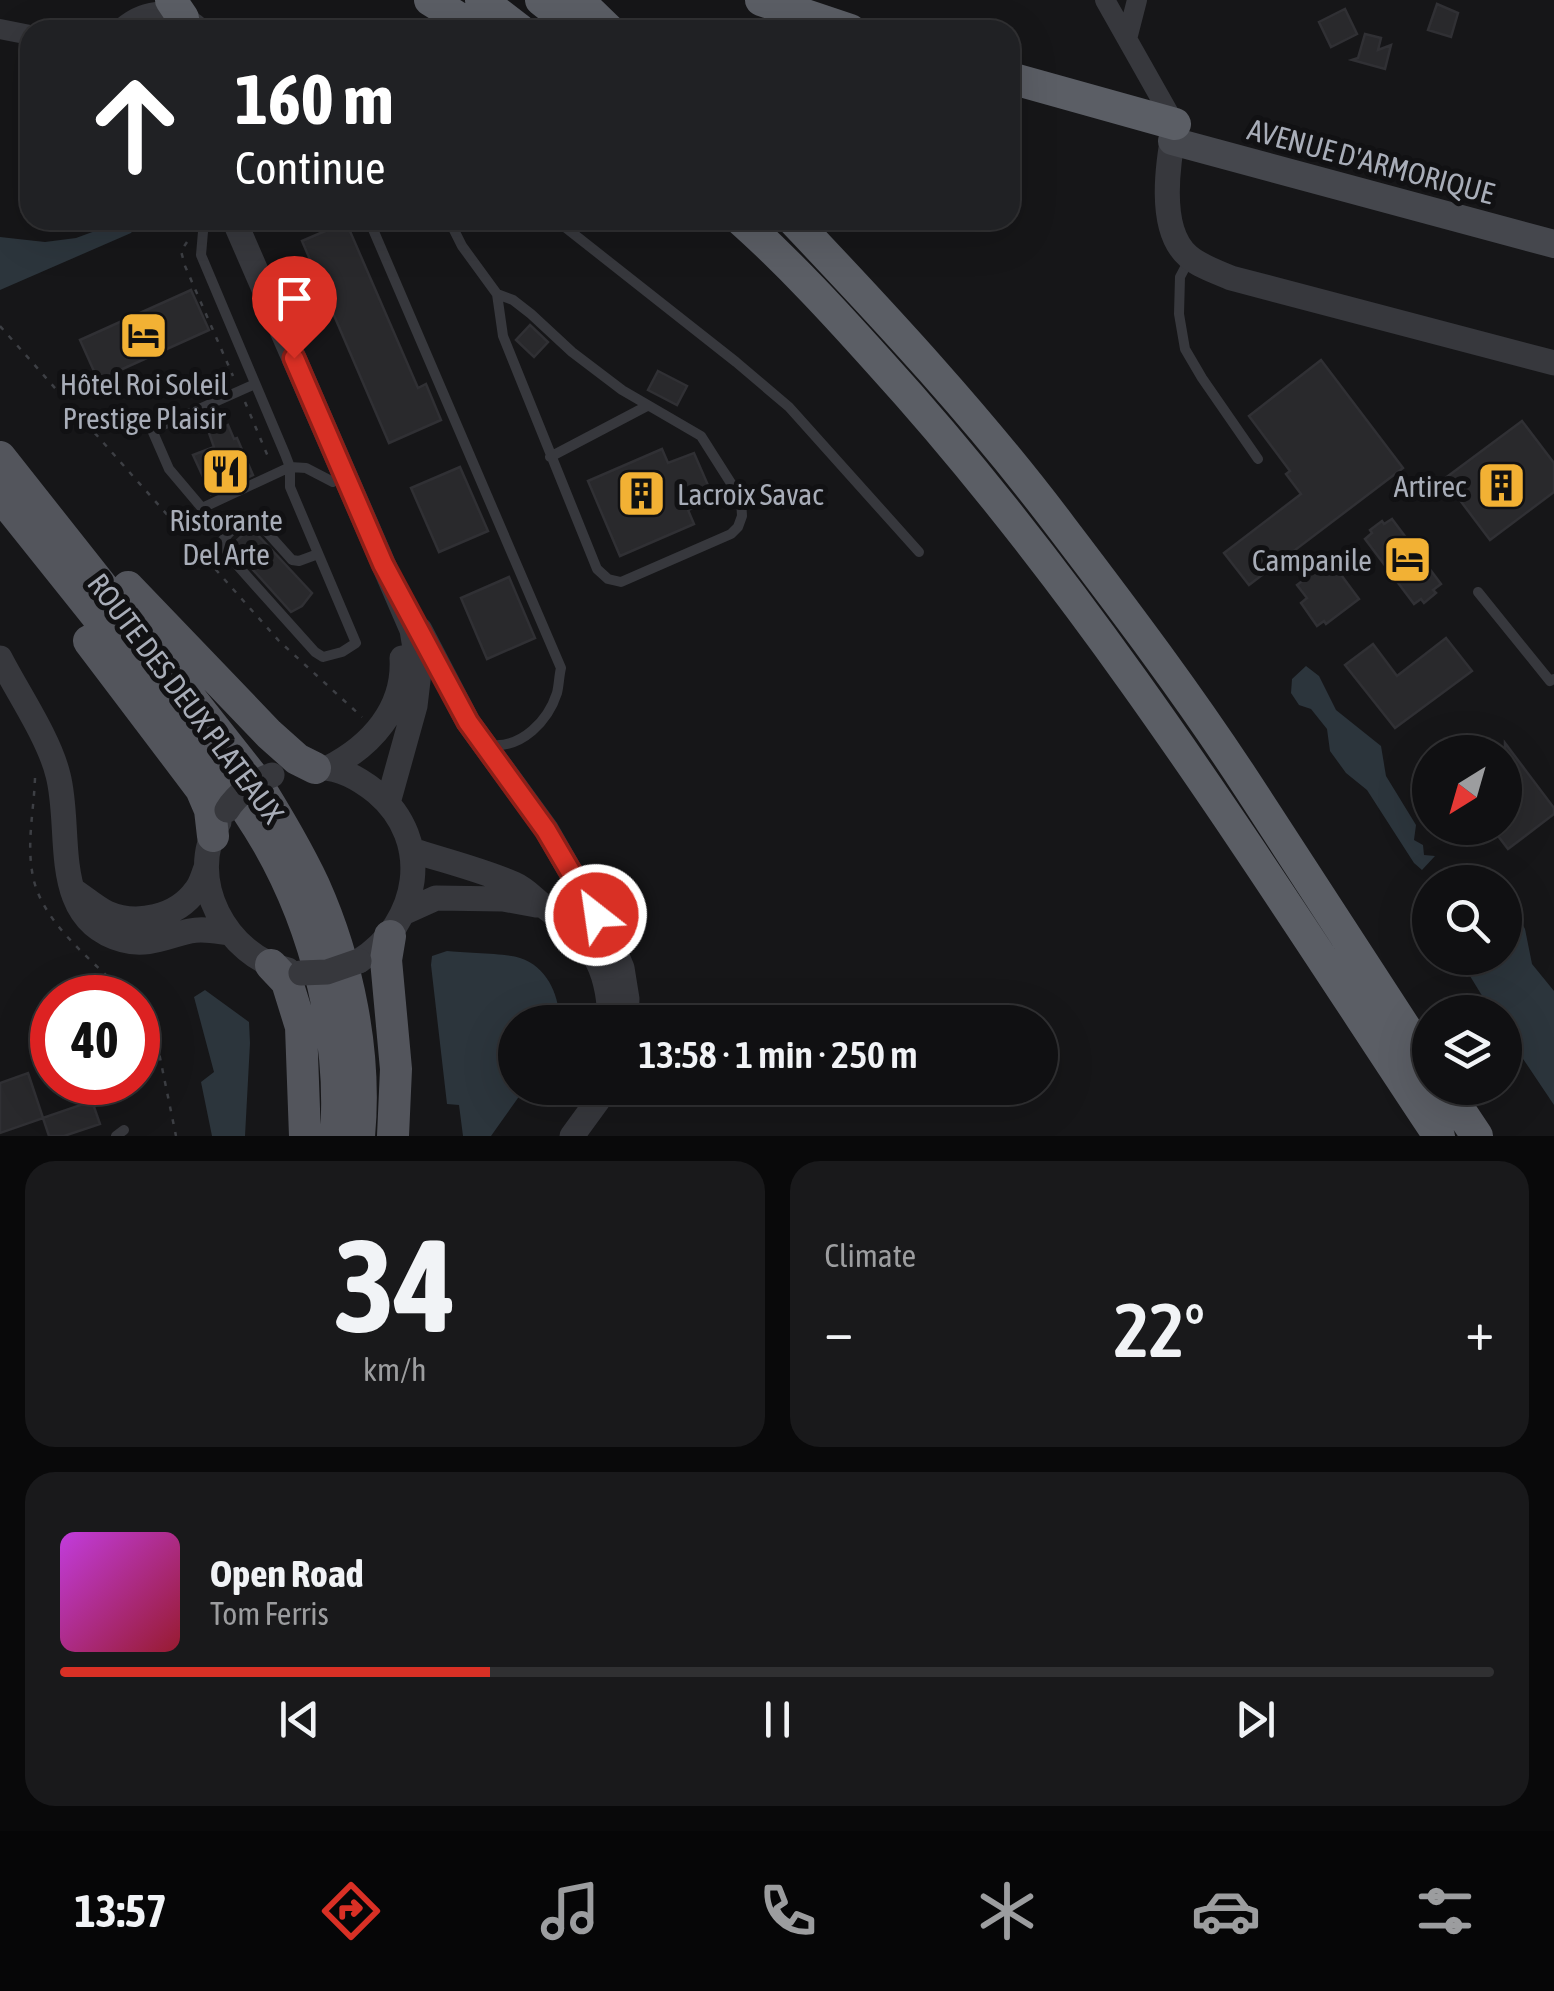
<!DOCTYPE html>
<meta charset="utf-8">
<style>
:root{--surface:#101012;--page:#19191b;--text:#f1f3f6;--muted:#9c9d9f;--line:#303032;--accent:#d93025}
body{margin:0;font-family:"Asap Condensed",sans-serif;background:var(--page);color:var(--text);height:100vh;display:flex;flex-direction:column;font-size:38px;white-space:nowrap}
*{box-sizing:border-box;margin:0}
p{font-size:32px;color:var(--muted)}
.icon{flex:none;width:55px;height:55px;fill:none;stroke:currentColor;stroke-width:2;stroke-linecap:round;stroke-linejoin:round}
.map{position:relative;height:1136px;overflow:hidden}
.drawer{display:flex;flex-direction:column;gap:25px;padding:25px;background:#09090a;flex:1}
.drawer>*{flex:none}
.banner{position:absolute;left:20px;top:20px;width:1000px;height:210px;border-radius:30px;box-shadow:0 10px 40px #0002,0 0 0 2px var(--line);background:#202124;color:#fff;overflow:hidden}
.needle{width:65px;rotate:217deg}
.buttons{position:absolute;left:1412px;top:735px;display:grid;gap:20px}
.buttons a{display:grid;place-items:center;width:110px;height:110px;border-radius:50%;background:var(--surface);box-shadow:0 10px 40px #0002,0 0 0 2px var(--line);font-size:50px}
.speed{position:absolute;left:30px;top:975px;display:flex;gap:20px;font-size:50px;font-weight:700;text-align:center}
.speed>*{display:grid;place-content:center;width:130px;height:130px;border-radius:50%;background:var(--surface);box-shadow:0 10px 40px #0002,0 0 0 2px var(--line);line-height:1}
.speed .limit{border:15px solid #d22;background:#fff;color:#111}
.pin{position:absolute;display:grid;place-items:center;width:85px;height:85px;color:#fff;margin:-102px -42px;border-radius:50% 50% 50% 0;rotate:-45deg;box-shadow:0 0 10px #0007}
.pin .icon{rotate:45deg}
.me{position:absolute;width:110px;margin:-55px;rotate:330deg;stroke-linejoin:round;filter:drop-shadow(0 0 8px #0008)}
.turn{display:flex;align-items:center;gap:35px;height:210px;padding:0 50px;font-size:45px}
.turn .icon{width:130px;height:130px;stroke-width:2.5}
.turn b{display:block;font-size:70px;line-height:85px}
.big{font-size:75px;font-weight:600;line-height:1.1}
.drawer .card{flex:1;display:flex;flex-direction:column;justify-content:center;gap:15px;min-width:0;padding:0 35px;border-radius:30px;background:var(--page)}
.drawer .dial{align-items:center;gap:0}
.dial b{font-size:130px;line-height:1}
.song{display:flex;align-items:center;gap:30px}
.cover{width:120px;height:120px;border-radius:15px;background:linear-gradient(135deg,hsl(290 70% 55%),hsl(350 70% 35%))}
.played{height:10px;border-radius:5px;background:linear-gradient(90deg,var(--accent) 30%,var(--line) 30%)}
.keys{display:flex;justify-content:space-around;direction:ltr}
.heat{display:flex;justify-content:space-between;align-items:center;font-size:55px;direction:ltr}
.drawer .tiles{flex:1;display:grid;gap:25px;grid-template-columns:1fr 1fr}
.card:last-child{grid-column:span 2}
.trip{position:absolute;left:498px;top:1005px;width:560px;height:100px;border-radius:50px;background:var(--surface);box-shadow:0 10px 40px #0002,0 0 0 2px var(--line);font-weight:600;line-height:100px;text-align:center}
.tab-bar{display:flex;height:160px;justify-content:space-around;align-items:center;background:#060607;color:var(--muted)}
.tab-bar .icon{width:70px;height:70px}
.tab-bar .active{color:var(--accent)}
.tab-bar b{font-size:45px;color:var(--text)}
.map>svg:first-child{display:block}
.water{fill:#2c353c}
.building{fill:#29292c;stroke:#303034;stroke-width:2.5}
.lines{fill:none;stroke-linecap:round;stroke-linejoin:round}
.path{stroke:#3d3f44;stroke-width:2.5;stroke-dasharray:5 8;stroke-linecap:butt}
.service{stroke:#37383d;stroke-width:10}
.minor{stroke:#37383d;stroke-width:20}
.tertiary{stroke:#37383d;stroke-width:25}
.secondary{stroke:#45474d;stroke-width:28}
.primary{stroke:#53555c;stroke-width:32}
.trunk{stroke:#5b5e65;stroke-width:32}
.tertiary-bridge{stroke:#37383d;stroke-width:25}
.route-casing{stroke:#8d1f18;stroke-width:25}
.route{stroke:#d93025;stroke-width:18}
.labels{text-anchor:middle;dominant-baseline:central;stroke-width:10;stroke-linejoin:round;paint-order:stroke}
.street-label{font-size:30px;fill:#a8adb8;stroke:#111113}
.poi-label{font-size:30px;fill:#a8adb8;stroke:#111113}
</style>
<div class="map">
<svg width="1554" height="1136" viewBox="0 0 1554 1136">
<rect width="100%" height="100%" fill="#161618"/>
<path class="water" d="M125 220H131L137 225 131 233 0 290V237L45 242 76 238Z
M1306 666 1319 676 1336 710 1381 746 1386 776 1416 825 1414 840 1423 845 1424 855 1435 856 1422 870 1414 863 1367 790 1346 773 1330 751 1327 729 1311 709 1299 705 1291 693 1292 679Z
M1505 910 1511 911 1518 916 1525 929 1532 964 1554 991V1105L1505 1032V1012H1492L1459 958H1505Z
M447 951C464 953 505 953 520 958 548 967 559 996 560 1022H515V1088H525L491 1136H463L459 1105 447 1104 431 965 432 956Z
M205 990 249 1022 250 1043 245 1136H212L201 1082 214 1072 194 997Z"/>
<path class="building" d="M1437 4 1458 13 1451 37 1428 30Z
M1345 9 1357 34 1331 47 1319 22Z
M1365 34 1381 38 1378 50 1391 45 1385 69 1352 60 1358 58Z
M346 222 418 388 426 384 441 420 389 443 302 241Z
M191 290 209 330 98 380 80 340Z
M530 325 548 342 534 357 516 340Z
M1321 360 1403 468 1249 585 1224 553 1301 494 1286 474 1290 471 1249 416Z
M658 371 687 386 677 405 648 390Z
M1522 421 1554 463V492L1490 540 1444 479Z
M228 425 234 439 237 438 253 475 211 494 193 455 214 447 209 433Z
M662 449 668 463 694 453 714 499 688 510 694 524 620 556 588 481Z
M460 467 488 531 439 552 411 488Z
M1392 519 1441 584 1433 590 1436 593 1424 603 1421 599 1414 604 1365 539 1372 533 1370 530 1382 521 1384 524Z
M247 531H254L312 593 302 606 291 612 236 551 233 544Z
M1330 560 1359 599 1326 624 1324 621 1317 626 1301 603 1307 598 1297 585Z
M509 577 535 638 487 659 461 598Z
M1446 638 1472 671 1395 728 1345 665 1373 644 1397 676Z
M1505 743 1554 808V814L1508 849 1492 828H1505Z
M28 1073 43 1118 92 1101 100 1124 64 1136H49L43 1118 0 1133V1083Z"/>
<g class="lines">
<path class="path" d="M187 242 181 251 185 266 233 376
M0 326 279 641 362 717
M245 402 269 459
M35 778C34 809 27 840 32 871 39 923 95 961 129 998
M138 1009 156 1038 176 1136"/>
<path class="service" d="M204 220 201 255 285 454 290 467V487L356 643 342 652 323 657 315 652 229 556 222 541C234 527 239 521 258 522L292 560 299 561 318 554
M369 220 561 668C559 676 559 685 557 693 548 721 522 748 491 745
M449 220 462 246 497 294 503 336 597 569 608 579 621 582 731 534 738 527 742 516 741 499 701 436 622 390 572 352 531 314 513 300 497 294
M556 220 736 362 789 407 919 552
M1189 260 1180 277 1179 314 1185 349 1202 378 1258 459
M255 384 152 430 169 469 202 508 290 467 306 468 333 482
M550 457 647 406
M1478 592 1550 681 1554 679
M116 1136 124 1130"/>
<path class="minor" d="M1105 0 1175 124
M0 29 30 35
M1127 39 1137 0"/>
<path class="tertiary" d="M123 30C147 9 176 9 199 30
M1175 125C1168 161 1157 229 1188 256 1199 266 1217 272 1231 278L1554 363
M234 220 412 630 419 672 415 706 388 803
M420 630 468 722 546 829 612 944 622 968 627 999 626 1022
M0 658C18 693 49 738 58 775 73 832 48 919 123 940 148 947 167 936 190 931 203 928 215 931 228 933
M321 768C341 768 361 780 376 792 434 841 420 923 359 961
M328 768C371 746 405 709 402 658
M219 822C184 879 227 957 288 970
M411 850C445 861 482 870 514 884 526 889 535 900 545 907 591 941 609 964 610 1022
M73 890C84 897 95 907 107 913 137 926 177 917 196 890 201 884 203 875 206 868
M405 912 436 898 503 899 536 905
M572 1136 607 1088"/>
<path class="secondary" d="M1172 141 1554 244"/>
<path class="primary" d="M0 457 253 777C275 812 296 847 314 885 348 961 367 1053 359 1136
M0 495C49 556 98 618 147 679 189 732 234 785 268 844 317 930 343 1037 336 1136
M128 587 269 734 297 759 315 768
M89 641 201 789 210 810 213 836
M390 936 386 960 396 1069 393 1136
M271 965 287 982 301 1027 305 1136"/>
<path class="trunk" d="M171 0 183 18
M430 0 478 30
M481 0 520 30
M541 0 579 30
M578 0 609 30
M761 0 850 30
M1010 78 1175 124
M741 220C790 264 835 313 879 362 1094 598 1263 871 1439 1136
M793 220C887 319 980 419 1062 528 1126 612 1190 697 1248 786 1309 879 1369 973 1430 1066
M1445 1088 1477 1136"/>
<path class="tertiary-bridge" d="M227 810C237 794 255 781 272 775
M301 973 327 972 359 961"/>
</g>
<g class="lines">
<defs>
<path id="route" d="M294 358 383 564 468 722 546 830 596 915"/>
</defs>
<use href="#route" class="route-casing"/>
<use href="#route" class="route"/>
</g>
<defs>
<symbol id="hotel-square" viewBox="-11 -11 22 22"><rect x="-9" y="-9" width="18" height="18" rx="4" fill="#f2b134" stroke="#111113"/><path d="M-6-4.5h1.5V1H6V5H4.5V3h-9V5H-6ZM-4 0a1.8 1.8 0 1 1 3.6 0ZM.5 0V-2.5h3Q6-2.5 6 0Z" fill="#111"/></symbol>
<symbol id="restaurant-square" viewBox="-11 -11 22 22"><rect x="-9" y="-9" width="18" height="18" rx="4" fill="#f2b134" stroke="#111113"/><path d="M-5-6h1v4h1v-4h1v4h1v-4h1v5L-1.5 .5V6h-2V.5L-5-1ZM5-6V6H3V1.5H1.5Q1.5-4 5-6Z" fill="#111"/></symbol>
<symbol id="building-square" viewBox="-11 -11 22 22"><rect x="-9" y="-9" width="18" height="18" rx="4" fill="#f2b134" stroke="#111113"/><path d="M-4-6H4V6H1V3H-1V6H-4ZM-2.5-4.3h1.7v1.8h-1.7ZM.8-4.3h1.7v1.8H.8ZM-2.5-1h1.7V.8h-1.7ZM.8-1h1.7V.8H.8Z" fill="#111"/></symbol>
</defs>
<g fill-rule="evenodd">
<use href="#hotel-square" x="116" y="308" width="55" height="55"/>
<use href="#restaurant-square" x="198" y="444" width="55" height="55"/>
<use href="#building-square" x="1474" y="458" width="55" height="55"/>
<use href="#building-square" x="614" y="466" width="55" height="55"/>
<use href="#hotel-square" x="1380" y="532" width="55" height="55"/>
</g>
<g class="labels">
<g class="street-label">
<text transform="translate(1371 161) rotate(15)">AVENUE D'ARMORIQUE</text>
<text transform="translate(186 698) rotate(53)">ROUTE DES DEUX PLATEAUX</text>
</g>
<g class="poi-label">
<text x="144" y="384">Hôtel Roi Soleil<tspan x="144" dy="34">Prestige Plaisir</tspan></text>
<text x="1466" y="486" text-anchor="end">Artirec</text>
<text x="677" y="494" text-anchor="start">Lacroix Savac</text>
<text x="226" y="520">Ristorante<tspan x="226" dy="34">Del Arte</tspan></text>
<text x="1372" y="560" text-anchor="end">Campanile</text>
</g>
</g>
</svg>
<div class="buttons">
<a><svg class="needle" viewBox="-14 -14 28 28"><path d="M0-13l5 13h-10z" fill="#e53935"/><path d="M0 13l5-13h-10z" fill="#9c9d9f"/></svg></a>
<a><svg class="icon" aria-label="search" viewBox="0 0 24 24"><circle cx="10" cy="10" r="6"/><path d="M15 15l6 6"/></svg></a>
<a><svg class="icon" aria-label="layers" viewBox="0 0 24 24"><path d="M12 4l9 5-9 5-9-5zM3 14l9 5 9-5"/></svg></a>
</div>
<div class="speed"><div class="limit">40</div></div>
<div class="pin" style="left:294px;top:358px;background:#d93025"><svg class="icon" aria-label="arrive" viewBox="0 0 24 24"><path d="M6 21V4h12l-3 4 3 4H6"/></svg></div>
<svg class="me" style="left:596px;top:915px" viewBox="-20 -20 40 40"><circle r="17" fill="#d93025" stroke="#fff" stroke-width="3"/><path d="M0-11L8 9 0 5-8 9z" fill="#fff"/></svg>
<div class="trip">13:58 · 1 min · 250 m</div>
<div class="banner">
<div class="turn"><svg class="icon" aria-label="ahead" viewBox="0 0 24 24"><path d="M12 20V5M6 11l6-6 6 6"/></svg><div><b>160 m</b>Continue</div></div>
</div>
</div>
<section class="drawer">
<div class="tiles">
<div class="card dial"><b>34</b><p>km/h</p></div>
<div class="card"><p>Climate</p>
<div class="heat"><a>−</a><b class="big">22°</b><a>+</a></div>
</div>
<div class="card">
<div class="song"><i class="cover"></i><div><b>Open Road</b><p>Tom Ferris</p></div></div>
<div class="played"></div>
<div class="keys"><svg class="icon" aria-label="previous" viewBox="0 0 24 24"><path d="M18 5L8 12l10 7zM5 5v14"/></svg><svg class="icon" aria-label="pause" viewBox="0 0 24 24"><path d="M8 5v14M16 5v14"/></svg><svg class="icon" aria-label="next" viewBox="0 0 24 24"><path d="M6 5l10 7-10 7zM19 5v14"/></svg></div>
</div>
</div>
</section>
<nav class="tab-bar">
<b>13:57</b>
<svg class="icon active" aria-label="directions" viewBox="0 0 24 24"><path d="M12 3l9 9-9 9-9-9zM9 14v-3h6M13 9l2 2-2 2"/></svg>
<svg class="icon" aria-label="music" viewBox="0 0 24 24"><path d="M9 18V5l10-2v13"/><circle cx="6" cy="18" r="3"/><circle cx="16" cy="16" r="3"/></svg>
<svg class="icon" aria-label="phone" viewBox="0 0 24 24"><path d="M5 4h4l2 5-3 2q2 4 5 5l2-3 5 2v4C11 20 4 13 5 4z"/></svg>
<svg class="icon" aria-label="climate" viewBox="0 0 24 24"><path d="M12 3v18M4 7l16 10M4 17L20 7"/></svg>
<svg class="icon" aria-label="car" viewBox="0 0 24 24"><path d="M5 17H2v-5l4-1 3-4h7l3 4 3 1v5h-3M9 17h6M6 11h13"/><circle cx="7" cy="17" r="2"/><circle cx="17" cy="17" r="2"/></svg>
<svg class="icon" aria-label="filters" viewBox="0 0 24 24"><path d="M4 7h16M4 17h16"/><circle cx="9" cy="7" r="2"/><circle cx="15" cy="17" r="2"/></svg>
</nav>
